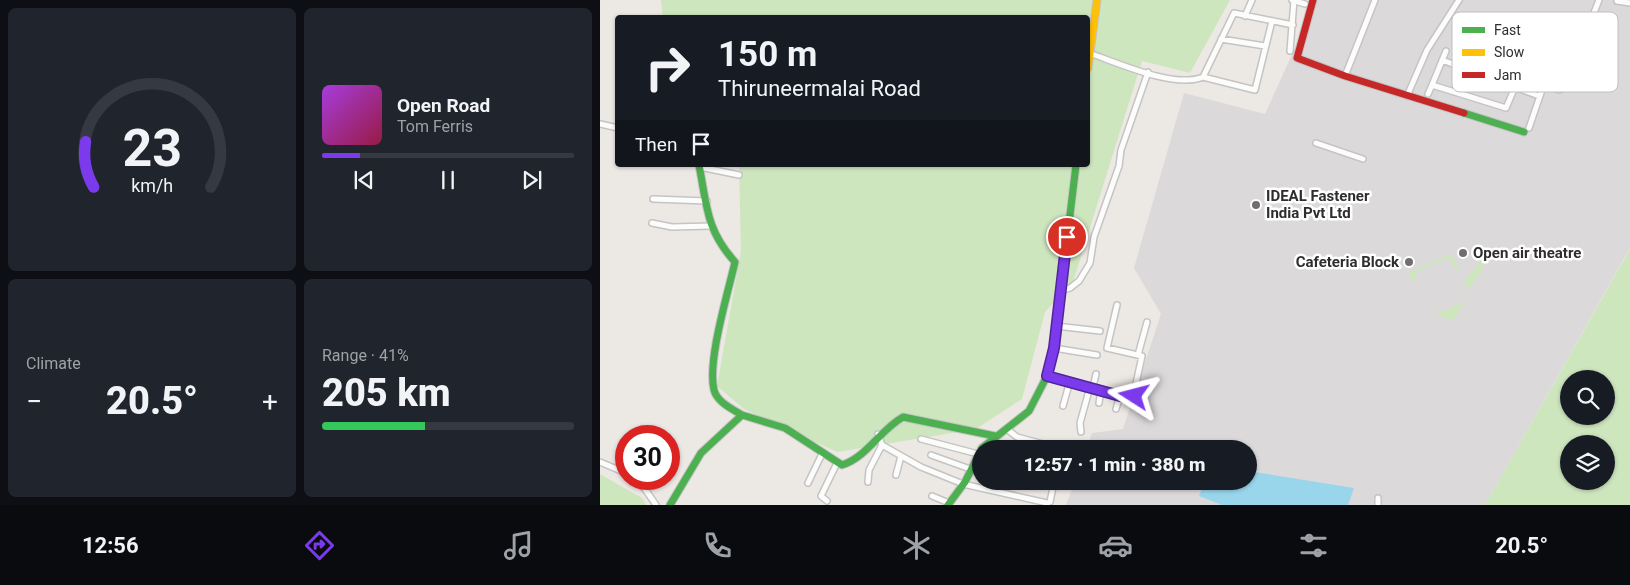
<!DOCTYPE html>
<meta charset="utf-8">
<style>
:root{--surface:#171b24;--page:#20242c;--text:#f1f3f6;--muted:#9ea1a6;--line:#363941;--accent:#7c3aed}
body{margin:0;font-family:Roboto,sans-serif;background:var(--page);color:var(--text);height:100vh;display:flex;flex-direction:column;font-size:19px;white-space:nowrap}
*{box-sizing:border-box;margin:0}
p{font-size:16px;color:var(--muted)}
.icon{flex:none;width:28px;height:28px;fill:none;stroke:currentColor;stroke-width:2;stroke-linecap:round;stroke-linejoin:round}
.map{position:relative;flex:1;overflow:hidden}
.drawer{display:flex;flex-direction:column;gap:8px;padding:8px;background:#0d0f14;width:600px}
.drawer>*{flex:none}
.hud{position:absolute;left:15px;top:15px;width:475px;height:152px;border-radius:5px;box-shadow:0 1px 4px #0004;background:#171b24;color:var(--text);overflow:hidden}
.buttons{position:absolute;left:960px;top:370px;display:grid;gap:10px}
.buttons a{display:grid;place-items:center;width:55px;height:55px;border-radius:50%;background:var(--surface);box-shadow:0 1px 4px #0004;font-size:25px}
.speed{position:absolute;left:15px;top:425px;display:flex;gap:10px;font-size:25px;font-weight:700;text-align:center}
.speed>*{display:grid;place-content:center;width:65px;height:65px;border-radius:50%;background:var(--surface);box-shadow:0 1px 4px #0004;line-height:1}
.speed .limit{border:8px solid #d22;background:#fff;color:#111}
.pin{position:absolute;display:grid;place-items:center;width:42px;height:42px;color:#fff;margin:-21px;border:2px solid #fff;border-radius:50%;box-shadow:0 1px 5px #0007}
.me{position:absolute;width:55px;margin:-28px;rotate:279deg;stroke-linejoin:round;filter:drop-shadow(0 0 4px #0008)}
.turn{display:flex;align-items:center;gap:18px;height:105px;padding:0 20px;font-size:22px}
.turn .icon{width:65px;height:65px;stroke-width:2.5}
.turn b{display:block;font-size:35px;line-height:42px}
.then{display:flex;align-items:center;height:48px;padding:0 20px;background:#0003;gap:10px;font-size:19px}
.big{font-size:38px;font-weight:800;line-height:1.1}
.drawer .widget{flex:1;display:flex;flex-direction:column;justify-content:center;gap:8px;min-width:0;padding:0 18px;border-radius:8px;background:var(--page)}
.drawer .dial{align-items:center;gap:0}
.dial svg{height:130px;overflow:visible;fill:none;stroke:var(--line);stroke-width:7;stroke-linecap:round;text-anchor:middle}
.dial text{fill:var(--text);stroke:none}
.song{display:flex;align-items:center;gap:15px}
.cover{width:60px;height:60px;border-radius:8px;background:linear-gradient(135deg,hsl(280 70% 55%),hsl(340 70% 35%))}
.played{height:5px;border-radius:2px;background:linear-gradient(90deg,var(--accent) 15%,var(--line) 15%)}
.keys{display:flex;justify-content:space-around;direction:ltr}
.heat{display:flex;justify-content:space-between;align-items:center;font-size:28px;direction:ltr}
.charge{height:8px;border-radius:4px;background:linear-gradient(90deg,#34c759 41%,var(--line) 0)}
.drawer .tiles{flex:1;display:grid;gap:8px;grid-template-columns:repeat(2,1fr)}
.trip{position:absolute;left:372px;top:440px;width:285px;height:50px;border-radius:25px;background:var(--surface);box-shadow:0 1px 4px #0004;font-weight:800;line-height:50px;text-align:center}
.menu{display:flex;height:80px;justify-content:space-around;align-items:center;background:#090b0e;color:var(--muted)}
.menu .icon{width:35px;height:35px}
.menu .active{color:var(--accent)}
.menu b{font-size:22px;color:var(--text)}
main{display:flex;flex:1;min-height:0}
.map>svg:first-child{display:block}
.industrial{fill:#dcd9db}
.green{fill:#cee6be;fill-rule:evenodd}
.water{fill:#99d6ec}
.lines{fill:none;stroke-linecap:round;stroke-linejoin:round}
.street-casing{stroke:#c5c4c5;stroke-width:8}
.fast-casing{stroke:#c5c4c5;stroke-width:9}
.slow-casing{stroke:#c5c4c5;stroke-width:9}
.jam-casing{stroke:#c5c4c5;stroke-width:9}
.street{stroke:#fcfcfb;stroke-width:5}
.fast{stroke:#4caf50;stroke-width:7}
.slow{stroke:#ffc107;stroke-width:7}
.jam{stroke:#c62828;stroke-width:7}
.route-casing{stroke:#51269a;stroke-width:12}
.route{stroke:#7c3aed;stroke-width:9}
.poi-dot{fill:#706f6e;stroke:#fff;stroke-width:2}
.labels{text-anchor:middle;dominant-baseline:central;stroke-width:5;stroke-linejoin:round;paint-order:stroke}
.poi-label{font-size:15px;font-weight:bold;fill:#2e2e2e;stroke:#fff;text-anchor:start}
.key{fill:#fff;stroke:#c0c0c0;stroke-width:1}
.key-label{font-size:14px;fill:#2e2e2e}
</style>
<main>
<section class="drawer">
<div class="tiles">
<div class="widget dial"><svg viewBox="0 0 100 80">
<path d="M14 69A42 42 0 1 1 86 69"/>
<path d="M14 69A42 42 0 0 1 9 41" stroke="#7c3aed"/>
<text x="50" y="56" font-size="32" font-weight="700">23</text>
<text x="50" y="72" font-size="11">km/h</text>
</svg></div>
<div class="widget">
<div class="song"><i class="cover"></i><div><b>Open Road</b><p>Tom Ferris</p></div></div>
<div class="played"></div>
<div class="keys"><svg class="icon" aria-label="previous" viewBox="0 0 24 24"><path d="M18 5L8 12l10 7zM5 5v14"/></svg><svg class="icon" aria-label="pause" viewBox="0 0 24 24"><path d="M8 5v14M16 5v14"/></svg><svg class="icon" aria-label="next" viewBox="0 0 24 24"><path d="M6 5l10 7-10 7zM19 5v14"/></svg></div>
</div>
<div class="widget"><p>Climate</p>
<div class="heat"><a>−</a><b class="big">20.5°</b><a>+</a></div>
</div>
<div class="widget"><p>Range · 41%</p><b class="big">205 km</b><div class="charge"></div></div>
</div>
</section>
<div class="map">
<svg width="1030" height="505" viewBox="0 0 1030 505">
<rect width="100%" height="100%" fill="#ece8e4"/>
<path class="industrial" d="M712 0H1020L1030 2V248L885 505H466L475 481H649V449H486L492 433 523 429 561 314 534 268 584 93 665 114 703 30Z"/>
<path class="green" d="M61 0H630L590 73 542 61 473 282 445 312 422 399 376 429 237 452 144 409 117 386 141 251 139 165H488V18H63Z
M1030 249V505H885ZM969 379H1006V416H969ZM969 444H1006V481H969Z
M852 254 859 269 856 270 850 258 815 272 817 279 812 281 809 272Z
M880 256 885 257 882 270 868 291 864 279 876 268Z
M865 302 853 321 835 314Z
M0 474 42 498 46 505H0Z"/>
<path class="water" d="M649 471 754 488 748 505H622L599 496 605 481H649Z"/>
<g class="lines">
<defs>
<path id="street" d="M692 0 705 4
M1017 1 1030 3
M645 16 652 0
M621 39 665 46
M690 51 694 0
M846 51 832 85 906 108 915 87
M489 53C518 63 575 89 603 77L634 13 693 25
M842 60 939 96
M745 76 775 0
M603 77 655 90 672 21
M828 94 832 85
M807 96 827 50 859 0
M0 124 18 128
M929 128 943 87 947 86 959 90 964 88 999 0
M716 143 763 159
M100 167 139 175
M53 199 107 201
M52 223 72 227 111 226
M460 291 470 288 479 281 490 263 494 237 519 166 521 150 548 72
M456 326 500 331
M454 348 497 355
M538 355 547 322
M447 376 533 397 542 356 507 348 517 305
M493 387 496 374
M499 403 501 390
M463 406 470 381
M516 409 520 396
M408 430 417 437 462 449
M481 432 480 423 490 387
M278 434 282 445 321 467 363 484 447 503 450 502 453 487
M321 439 378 454
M331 455 370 469
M0 462 26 473
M296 475 301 456
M34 479 45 489 56 505
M268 482 269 470 282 445
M208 483 222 454
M332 496 349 503
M227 501 221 496 237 463
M778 505V498"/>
<path id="fast" d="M864 113 924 132
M142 415 185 428 242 465C267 457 280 430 303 417L395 436
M70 505 101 453 142 415C132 409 117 402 114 390 107 361 128 293 135 262 106 230 107 206 99 165
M348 505 365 482 382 448 429 411 447 376 454 348 476 165"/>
<path id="slow" d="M488 68 497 0"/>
<path id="jam" d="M713 0 697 58 745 76 864 113"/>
</defs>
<use href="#street" class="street-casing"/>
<use href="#fast" class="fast-casing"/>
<use href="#slow" class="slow-casing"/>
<use href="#jam" class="jam-casing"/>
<use href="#street" class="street"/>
<use href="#fast" class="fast"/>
<use href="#slow" class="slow"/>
<use href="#jam" class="jam"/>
</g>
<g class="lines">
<defs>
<path id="route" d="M467 237 454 348 447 376 520 396H534"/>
</defs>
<use href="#route" class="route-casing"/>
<use href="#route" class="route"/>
</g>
<g class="poi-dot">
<circle cx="656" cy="205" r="5"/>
<circle cx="863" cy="253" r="5"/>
<circle cx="809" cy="262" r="5"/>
</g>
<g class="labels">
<g class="poi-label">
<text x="666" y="196">IDEAL Fastener<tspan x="666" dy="17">India Pvt Ltd</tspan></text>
<text x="873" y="253">Open air theatre</text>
<text x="799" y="262" text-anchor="end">Cafeteria Block</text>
</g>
</g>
<rect x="852" y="12" width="166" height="80" rx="8" class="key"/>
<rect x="862" y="27" width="23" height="6" fill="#4caf50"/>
<rect x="862" y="49" width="23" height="7" fill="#ffc107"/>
<rect x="862" y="72" width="23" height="6" fill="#c62828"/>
<g class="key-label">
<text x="894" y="35">Fast</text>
<text x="894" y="57">Slow</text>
<text x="894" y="80">Jam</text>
</g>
</svg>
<div class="buttons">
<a><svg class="icon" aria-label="search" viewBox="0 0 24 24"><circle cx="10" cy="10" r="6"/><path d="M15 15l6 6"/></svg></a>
<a><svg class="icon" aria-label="layers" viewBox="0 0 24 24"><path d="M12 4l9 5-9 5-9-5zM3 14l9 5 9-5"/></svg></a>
</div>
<div class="speed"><div class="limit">30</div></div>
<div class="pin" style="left:467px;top:237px;background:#d93025"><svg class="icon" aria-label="arrive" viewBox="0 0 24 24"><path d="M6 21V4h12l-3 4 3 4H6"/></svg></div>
<svg class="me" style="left:534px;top:396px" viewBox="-20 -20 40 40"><path d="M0-17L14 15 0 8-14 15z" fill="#7c3aed" stroke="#fff" stroke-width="4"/></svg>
<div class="trip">12:57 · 1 min · 380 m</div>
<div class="hud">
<div class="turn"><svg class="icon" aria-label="right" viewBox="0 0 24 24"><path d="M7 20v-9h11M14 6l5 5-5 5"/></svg><div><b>150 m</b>Thiruneermalai Road</div></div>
<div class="then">Then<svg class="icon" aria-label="arrive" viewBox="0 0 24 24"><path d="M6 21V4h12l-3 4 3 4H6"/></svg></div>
</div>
</div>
</main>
<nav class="menu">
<b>12:56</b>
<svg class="icon active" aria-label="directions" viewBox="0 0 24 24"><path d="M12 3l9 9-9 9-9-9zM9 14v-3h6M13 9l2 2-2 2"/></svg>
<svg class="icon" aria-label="music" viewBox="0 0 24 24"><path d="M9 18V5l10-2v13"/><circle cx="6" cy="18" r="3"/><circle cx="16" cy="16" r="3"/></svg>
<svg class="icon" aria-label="phone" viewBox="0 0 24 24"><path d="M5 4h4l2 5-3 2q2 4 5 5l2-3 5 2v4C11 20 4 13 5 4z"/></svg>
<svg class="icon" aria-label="climate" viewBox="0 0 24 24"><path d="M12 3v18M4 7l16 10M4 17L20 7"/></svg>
<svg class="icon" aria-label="car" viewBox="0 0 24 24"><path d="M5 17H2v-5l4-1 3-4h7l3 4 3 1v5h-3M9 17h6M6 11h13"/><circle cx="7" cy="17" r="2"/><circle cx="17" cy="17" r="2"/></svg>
<svg class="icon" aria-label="filters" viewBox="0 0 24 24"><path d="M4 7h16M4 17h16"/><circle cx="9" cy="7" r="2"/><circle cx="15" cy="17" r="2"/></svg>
<b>20.5°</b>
</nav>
